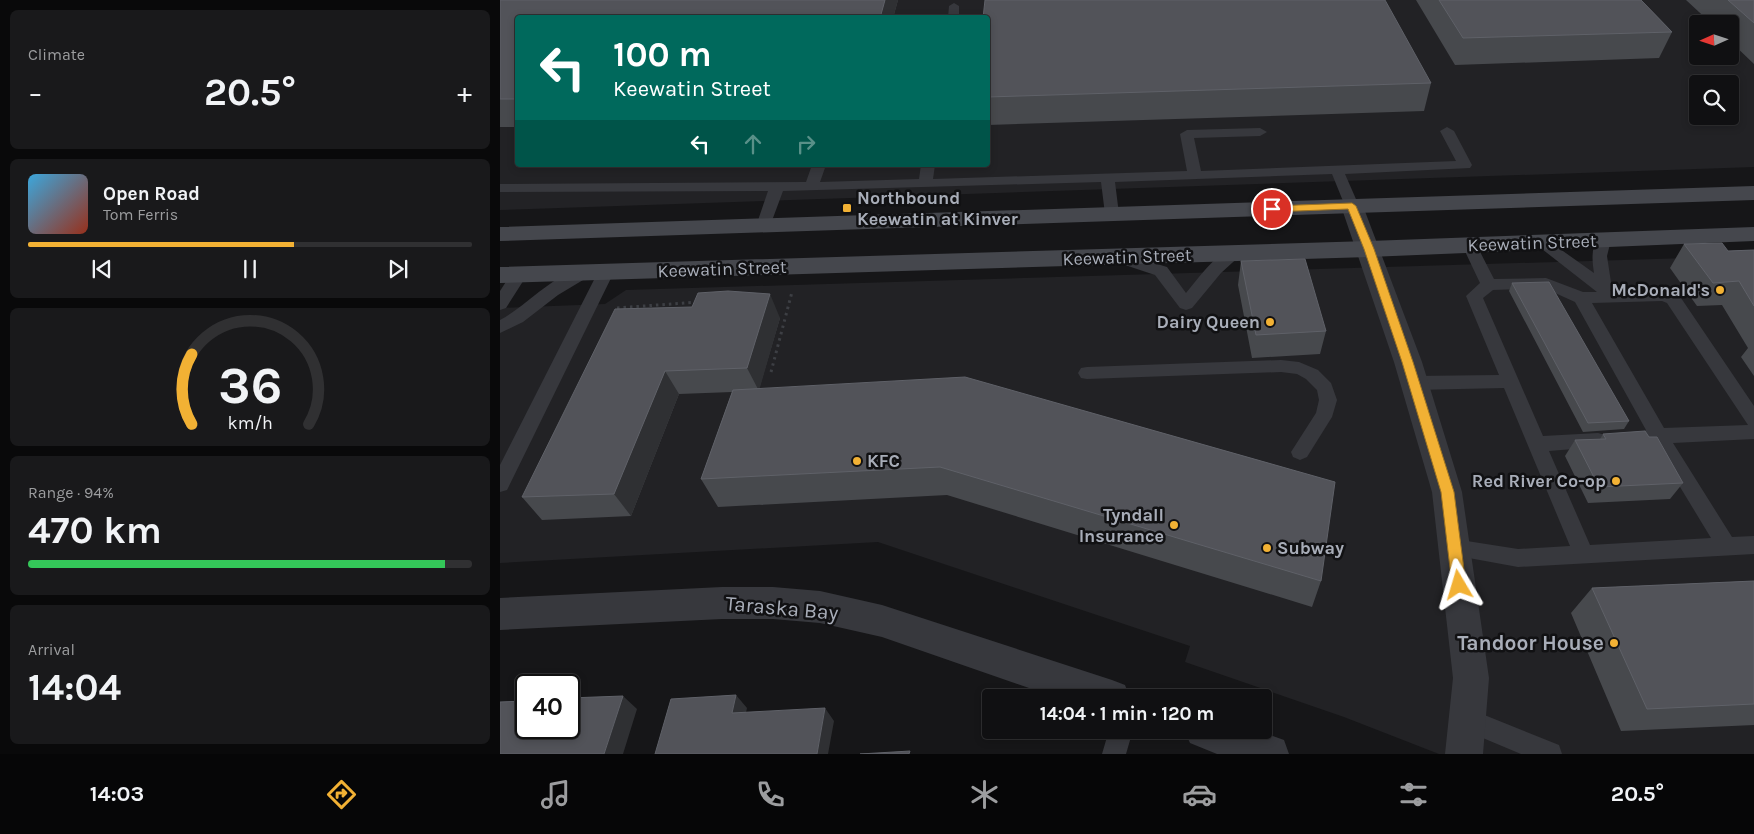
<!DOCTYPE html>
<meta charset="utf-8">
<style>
:root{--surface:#101012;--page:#19191b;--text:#f1f3f6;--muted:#9c9d9f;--line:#303032;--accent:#f2b134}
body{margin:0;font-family:Karla,sans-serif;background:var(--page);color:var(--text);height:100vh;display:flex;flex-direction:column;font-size:19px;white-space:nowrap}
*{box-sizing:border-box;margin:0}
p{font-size:16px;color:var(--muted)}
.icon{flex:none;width:28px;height:28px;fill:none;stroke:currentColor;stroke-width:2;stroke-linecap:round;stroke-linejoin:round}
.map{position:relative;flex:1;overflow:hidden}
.details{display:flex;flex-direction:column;gap:10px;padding:10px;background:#09090a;width:500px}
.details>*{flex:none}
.guide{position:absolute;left:15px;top:15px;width:475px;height:152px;border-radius:5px;box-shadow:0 2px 8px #0003,0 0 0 1px var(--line);background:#00695c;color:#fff;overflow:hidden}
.needle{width:32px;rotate:267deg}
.fabs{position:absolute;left:1189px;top:15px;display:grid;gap:10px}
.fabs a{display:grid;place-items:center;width:50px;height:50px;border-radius:5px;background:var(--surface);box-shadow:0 2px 8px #0003,0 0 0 1px var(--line);font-size:25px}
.speed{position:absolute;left:15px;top:674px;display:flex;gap:10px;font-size:25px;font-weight:700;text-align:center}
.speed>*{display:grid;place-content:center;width:65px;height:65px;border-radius:50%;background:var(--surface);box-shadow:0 2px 8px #0003,0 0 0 1px var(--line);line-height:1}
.speed .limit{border:2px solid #111;border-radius:8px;background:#fff;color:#111}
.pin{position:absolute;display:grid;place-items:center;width:42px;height:42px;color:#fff;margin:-21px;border:2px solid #fff;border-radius:50%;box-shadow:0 1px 5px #0007}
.me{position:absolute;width:55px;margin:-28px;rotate:353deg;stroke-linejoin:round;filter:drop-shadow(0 0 4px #0008)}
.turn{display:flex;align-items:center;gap:18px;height:105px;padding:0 15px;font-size:22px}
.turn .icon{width:65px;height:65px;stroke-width:2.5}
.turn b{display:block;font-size:35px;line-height:42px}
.lanes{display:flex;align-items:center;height:48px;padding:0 15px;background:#0003;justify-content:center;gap:25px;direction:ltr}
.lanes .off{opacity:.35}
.big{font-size:38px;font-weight:700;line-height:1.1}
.details .card{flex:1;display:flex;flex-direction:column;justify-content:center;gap:8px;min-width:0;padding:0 18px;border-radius:8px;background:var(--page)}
.details .dial{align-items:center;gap:0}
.dial svg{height:130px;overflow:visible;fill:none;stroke:var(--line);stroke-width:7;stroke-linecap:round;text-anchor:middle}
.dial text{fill:var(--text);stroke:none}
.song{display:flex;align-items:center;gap:15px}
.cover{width:60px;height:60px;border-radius:8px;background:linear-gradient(135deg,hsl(200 70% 55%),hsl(10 70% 35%))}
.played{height:5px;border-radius:2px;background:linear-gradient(90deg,var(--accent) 60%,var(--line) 60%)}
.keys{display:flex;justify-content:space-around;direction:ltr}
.heat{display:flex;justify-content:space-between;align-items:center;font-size:28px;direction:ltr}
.charge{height:8px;border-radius:4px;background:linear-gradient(90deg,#34c759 94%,var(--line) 0)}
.trip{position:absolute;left:482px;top:689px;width:290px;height:50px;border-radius:5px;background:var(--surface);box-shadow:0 2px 8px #0003,0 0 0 1px var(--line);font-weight:700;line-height:50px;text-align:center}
.tab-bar{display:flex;height:80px;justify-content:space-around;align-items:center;background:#060607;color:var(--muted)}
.tab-bar .icon{width:35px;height:35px}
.tab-bar .selected{color:var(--accent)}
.tab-bar b{font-size:22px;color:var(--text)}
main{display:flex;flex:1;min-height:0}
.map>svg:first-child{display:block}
.built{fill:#222225;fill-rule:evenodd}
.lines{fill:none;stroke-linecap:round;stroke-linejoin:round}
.path{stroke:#3d3f44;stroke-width:3;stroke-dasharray:2.5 4;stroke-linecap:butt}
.service{fill:#37383d;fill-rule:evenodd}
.minor{fill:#37383d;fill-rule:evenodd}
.tertiary{fill:#37383d;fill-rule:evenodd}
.secondary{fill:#45474d;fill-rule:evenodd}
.wall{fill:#47494d}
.shaded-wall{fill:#2f3033}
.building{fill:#525359;stroke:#5f6168}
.route{fill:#f2b134;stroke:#9d7322}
.poi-dot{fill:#f2b134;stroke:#111113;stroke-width:2}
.labels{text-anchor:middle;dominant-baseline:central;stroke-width:5;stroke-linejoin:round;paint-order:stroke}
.poi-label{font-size:18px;font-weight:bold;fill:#a8adb8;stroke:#111113;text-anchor:end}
.street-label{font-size:18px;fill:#a8adb8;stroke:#111113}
.near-street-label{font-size:21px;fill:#a8adb8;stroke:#111113}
.near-poi-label{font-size:21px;font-weight:bold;fill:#a8adb8;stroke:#111113;text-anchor:end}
</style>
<main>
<section class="details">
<div class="card"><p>Climate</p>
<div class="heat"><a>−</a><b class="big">20.5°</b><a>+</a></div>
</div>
<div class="card">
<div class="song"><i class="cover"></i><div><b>Open Road</b><p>Tom Ferris</p></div></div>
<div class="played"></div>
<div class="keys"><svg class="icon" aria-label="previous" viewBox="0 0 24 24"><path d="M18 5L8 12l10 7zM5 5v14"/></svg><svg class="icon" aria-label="pause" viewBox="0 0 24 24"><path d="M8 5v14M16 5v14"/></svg><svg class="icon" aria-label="next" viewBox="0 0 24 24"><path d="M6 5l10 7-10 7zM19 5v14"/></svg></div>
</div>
<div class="card dial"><svg viewBox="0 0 100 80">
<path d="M14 69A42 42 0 1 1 86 69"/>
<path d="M14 69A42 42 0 0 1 14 26" stroke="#f2b134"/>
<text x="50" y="56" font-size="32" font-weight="700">36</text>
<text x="50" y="72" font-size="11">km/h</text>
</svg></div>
<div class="card"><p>Range · 94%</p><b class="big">470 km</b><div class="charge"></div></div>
<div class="card"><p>Arrival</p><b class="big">14:04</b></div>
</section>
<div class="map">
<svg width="1254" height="754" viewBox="0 0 1254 754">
<rect width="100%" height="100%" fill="#161618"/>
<path class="built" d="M0 0H1254V167L0 210ZM18 18H488V165H18ZM1198 24H1230V56H1198ZM1198 84H1230V116H1198Z
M1254 256V754H939L844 717 685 662 690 646 378 542 0 563V308L105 304 126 290Z"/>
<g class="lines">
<path class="path" d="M117 308 198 302
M271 372 292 292"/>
<path class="service" d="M454 3 459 6V18H448L449 6Z
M947 127 954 131 972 165 970 168 845 174 859 206 857 209H847L845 206 832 174 615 182 619 214 617 217H607L605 214 601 182 283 191 270 226 268 229H258L256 226 268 191 0 192V184L306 182 312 165H326L320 182 419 179 421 165H435L433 179 687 171 680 134 687 130 760 128 767 132 760 136 694 138 701 171 956 161 940 131Z
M1103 235 1108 237 1111 240 1107 256 1112 289 1110 291 1164 290 1179 295 1254 406V439L1173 443 1232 537 1254 536V554L1018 567 947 554 944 548 947 542 954 539 1018 549 1070 546 1004 388 914 390 908 388 905 383 908 378 914 376 999 375 966 296 980 283 962 245 965 242H975L994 279 1046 278 1083 292H1097L1033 242 1036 239H1046L1094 273C1092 260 1091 248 1098 237ZM1044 288 1075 302 1146 430 1142 432 1140 437 1142 442 1154 444 1211 538 1090 545 1049 451 1098 447 1105 445 1107 440 1105 435 1098 433 1043 436 983 298 993 290ZM1162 301 1167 303 1248 425 1164 428 1092 303Z
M735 248 740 250 743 253 721 273 692 308 686 310 680 308 655 275 613 261 610 257 613 253 618 252 667 267 686 293C699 278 715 253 735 248Z
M106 267 112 268 114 272 7 490 0 492V465L98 272 100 268Z
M82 268 88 269 90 273 88 277 58 295 23 322 0 333V320C28 305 51 276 82 268Z
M19 270 25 271 27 275 6 308 0 310V291L13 271Z
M781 360 799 362 818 370 831 383 837 400 832 417 807 457 800 460 793 457 791 452 816 413 819 400 817 390 806 379 797 374 781 372 587 379 581 378 578 373 581 368 587 367Z
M967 708 1059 745 1062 754H1021L959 728 955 720 959 712Z
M609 730H633L626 754H602Z"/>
<path class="minor" d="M222 587H273L320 591 382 605 612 680 625 685 630 698H558L382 637 320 623 273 619H222L0 630V598Z
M684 730H756L784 740 789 754H717L690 743Z"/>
<path class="tertiary" d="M852 199 860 201 863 206 922 362 962 492 989 678 983 754H945L953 678 932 492 894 362 841 206 844 201Z"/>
<path class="secondary" d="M1254 186V200L0 241V227Z
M1254 227V241L869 257 0 283V267L869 241Z"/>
</g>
<path class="wall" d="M0 0H398L393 18H18V127H0Z
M916 0H1141L1172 32 1159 58 955 65Z
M1186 0H1254V64L1230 41V24H1212Z
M488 18 931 83 924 111 488 125Z
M1184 244 1228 251 1254 250V376L1241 357 1248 348 1222 305 1197 306 1170 268Z
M741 261 826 331 820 354 752 358 738 285Z
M1012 283 1129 421 1124 429 1083 432 1009 291Z
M192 307 280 318 259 389 821 581 812 607 447 495 218 507 201 479 232 392 179 394 131 516 42 520 22 497Z
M1103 434 1149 437 1183 483 1170 499 1088 503 1065 456 1075 440 1100 439Z
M1254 581V725L1121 731 1071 613 1092 588Z"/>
<path class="shaded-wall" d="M385 0H398L393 18H380Z
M270 294 280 318 259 391 247 368Z
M165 371 179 394 131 516 114 494Z
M236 695 247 708 243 726 232 713Z
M123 696 137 709 123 754H104Z
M325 708 334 721 328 754H317Z"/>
<path class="building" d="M0 0H385L380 18H18V99H0Z
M485 0H885L931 83 488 97V18H483Z
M939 0H1141L1172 32 963 38Z
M1228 0H1254V23Z
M1222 243 1228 251 1254 250V306L1239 281 1213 283 1184 244Z
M805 259 826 331 756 335 741 261Z
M1049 282 1129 421 1088 423 1012 283Z
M228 291 270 294 247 368 165 371 114 494 22 497 115 309 192 307 198 293Z
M465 377 835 482 821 581 440 467 201 479 233 390Z
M1145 431 1149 437H1157L1183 483 1099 487 1075 440 1106 439 1103 434Z
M1254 581V704L1147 709 1092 588Z
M236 695 232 713 325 708 317 754H155L171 699Z
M123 696 104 754H0V702L26 701V728H69V698Z
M410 751 409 754H360Z"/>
<path class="route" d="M852 203 856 206 874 249 913 362 954 492 966 585 964 589 959 591 954 589 952 585 941 492 902 362 864 249 848 209 772 212 767 209 772 206Z"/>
<g class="poi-dot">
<rect x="342" y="203" width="10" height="10" rx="2.5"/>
<circle cx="1220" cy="290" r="5"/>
<circle cx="770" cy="322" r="5"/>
<circle cx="357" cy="461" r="5"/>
<circle cx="1116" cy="481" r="5"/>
<circle cx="674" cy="525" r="5"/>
<circle cx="767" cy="548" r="5"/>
<circle cx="1114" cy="643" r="5"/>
</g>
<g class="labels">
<g class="poi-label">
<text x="357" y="198" text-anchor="start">Northbound<tspan x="357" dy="21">Keewatin at Kinver</tspan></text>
<text x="1210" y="290">McDonald's</text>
<text x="760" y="322">Dairy Queen</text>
<text x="367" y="461" text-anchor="start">KFC</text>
<text x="1106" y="481">Red River Co-op</text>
<text x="664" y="515">Tyndall<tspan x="664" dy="21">Insurance</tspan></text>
<text x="777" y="548" text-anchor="start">Subway</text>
</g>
<g class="street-label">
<text transform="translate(1032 243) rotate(-2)">Keewatin Street</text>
<text transform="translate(627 257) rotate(-2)">Keewatin Street</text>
<text transform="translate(222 269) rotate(-2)">Keewatin Street</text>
</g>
<g class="near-street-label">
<text transform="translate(282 608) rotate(5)">Taraska Bay</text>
</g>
<g class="near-poi-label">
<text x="1104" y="643">Tandoor House</text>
</g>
</g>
</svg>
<div class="fabs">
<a><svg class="needle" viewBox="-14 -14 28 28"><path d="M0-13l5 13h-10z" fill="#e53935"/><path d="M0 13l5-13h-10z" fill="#9c9d9f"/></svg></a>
<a><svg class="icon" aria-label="search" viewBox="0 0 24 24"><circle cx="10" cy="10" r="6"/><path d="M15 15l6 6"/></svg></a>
</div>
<div class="speed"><div class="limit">40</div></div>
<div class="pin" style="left:772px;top:209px;background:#d93025"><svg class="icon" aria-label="arrive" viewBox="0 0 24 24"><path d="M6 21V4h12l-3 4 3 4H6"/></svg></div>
<svg class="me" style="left:959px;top:585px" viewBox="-20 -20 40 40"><path d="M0-17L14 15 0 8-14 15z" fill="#f2b134" stroke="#fff" stroke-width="4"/></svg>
<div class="trip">14:04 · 1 min · 120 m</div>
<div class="guide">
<div class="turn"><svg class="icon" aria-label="left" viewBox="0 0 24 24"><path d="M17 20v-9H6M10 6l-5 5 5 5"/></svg><div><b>100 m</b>Keewatin Street</div></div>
<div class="lanes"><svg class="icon" aria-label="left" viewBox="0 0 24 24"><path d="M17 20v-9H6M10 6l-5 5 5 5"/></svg><svg class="icon off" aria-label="ahead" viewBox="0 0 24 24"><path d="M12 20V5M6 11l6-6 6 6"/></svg><svg class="icon off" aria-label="right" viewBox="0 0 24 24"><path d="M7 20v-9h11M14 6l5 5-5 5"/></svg></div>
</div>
</div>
</main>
<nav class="tab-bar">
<b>14:03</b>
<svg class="icon selected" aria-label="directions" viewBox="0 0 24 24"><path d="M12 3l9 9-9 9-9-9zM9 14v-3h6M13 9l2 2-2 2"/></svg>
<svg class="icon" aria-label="music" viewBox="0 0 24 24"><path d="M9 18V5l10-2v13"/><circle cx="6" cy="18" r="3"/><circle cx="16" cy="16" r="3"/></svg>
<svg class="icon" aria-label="phone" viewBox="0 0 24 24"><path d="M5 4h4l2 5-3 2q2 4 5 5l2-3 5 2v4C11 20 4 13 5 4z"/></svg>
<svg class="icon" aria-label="climate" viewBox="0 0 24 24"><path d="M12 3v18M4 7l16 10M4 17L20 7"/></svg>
<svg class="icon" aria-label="car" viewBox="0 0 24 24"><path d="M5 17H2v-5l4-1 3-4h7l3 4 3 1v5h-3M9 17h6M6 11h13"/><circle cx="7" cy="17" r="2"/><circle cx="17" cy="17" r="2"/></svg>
<svg class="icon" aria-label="filters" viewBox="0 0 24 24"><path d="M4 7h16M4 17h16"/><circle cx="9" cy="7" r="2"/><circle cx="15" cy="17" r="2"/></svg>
<b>20.5°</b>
</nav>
